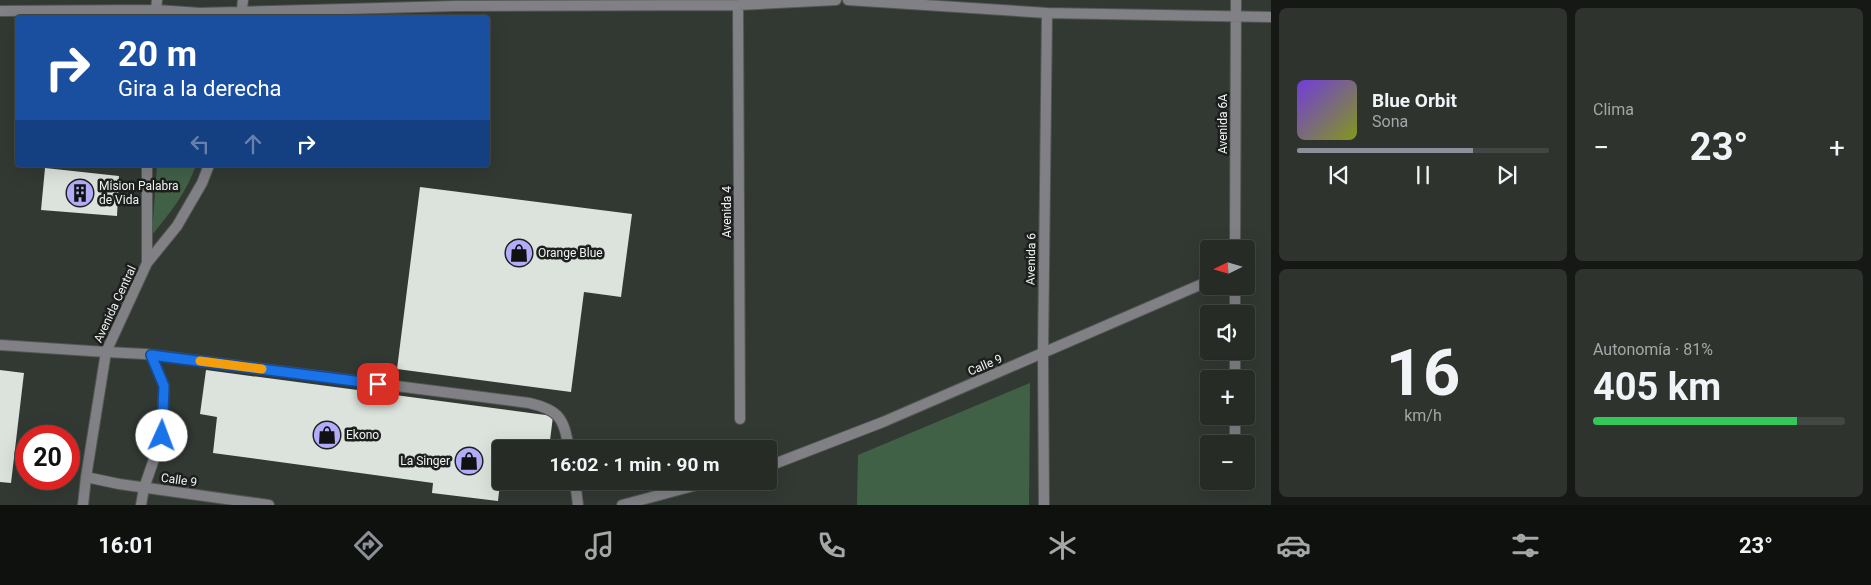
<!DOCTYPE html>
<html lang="es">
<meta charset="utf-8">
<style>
:root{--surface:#262b26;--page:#2e332e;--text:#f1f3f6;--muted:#a4a7a7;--line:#424743;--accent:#8c9099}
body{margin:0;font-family:Roboto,sans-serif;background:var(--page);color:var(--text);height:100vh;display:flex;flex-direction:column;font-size:19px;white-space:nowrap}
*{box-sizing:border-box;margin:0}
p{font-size:16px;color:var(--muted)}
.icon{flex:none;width:28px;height:28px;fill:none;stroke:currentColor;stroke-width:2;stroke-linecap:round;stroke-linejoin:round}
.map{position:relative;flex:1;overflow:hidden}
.details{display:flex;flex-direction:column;gap:8px;padding:8px;background:#151815;width:600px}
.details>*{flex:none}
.guide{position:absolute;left:15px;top:15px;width:475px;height:152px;border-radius:5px;box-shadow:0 5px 20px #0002,0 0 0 1px var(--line);background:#1a4fa0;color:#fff;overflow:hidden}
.needle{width:32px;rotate:265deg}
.tools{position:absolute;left:1200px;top:240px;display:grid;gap:10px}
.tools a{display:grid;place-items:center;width:55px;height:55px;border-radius:5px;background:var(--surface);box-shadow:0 5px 20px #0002,0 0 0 1px var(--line);font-size:25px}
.speed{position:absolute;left:15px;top:425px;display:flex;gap:10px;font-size:25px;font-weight:700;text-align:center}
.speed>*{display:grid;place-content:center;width:65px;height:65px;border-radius:50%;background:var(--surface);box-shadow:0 5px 20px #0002,0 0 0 1px var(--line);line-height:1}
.speed .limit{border:8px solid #d22;background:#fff;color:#111}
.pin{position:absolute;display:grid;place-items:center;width:42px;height:42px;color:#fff;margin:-21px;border-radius:10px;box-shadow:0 2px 8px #0006}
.me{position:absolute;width:55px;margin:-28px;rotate:2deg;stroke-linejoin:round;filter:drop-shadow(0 0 4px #0008)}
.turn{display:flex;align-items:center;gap:18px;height:105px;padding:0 20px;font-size:22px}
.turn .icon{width:65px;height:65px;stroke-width:2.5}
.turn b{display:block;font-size:35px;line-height:42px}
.lanes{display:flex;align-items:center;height:48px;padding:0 20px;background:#0003;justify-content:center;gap:25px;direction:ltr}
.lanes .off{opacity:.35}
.big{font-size:38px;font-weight:700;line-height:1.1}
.details .tile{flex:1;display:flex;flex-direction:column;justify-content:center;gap:8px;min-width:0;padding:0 18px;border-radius:8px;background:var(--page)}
.details .dial{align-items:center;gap:0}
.dial b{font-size:65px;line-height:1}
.song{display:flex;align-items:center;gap:15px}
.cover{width:60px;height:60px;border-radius:8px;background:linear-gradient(135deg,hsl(260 70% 55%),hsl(70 70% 35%))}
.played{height:5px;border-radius:2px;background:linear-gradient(90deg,var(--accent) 70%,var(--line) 70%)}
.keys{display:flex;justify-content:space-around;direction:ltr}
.heat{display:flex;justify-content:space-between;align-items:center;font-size:28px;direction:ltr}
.charge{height:8px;border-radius:4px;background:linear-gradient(90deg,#34c759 81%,var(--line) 0)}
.details .tiles{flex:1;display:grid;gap:8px;grid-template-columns:repeat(2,1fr)}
.trip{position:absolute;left:492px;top:440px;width:285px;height:50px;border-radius:5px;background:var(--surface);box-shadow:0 5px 20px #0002,0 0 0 1px var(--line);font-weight:700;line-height:50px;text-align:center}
.menu{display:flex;height:80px;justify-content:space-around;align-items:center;background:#0f110f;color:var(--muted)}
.menu .icon{width:35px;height:35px}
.menu .on{color:var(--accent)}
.menu b{font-size:22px;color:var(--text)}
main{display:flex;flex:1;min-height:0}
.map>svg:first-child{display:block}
.grass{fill:#416147}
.building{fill:#dbe3dc}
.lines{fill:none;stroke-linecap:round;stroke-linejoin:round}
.lane-casing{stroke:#515752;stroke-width:12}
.street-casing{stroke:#515752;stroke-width:12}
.lane{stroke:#818185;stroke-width:10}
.street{stroke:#818185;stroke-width:10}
.route-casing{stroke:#114b97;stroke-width:12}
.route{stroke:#1a73e8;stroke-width:9}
.slow{stroke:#f59e0b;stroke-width:9}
.labels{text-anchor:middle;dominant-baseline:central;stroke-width:5;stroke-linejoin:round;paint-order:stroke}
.street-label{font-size:12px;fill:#f1f5f2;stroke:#1c1f1d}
.poi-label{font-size:12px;fill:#f1f5f2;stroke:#1c1f1d;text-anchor:start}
</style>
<main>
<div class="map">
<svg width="1271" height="505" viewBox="0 0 1271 505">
<rect width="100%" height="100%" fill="#323933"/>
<path class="grass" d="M157 165H196C187 192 170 213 152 235Z
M1030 383 1029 505H857L858 455Z"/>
<path class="building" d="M45 168 119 176 117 216 41 210Z
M420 187 632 214 621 297 584 292 571 392 397 369Z
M0 370 24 373 11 483 0 482Z
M206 370 553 416 549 449H501V474L498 501 432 493 433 483 213 453 217 417 200 414Z"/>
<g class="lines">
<defs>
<path id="lane" d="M106 352 145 354 529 403C560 410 564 419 569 449
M575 481 578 505
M141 505 144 488 162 436 164 386 151 355"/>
<path id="street" d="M848 0 1047 13 1271 17
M738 5 740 419
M0 11 156 10 200 13 455 6 738 5 836 0
M241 17 243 0
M155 18 157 0
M147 165V263
M1235 249 1236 0
M1235 286V314
M0 345 106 352
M1235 351V379
M1235 416V441
M769 466 883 422 1209 281
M86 477 119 484 269 505
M83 505 86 477 106 352 147 263 177 226 202 183 209 165
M622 505 712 481
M1044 505 1043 353 1047 13"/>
</defs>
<use href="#lane" class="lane-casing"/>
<use href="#street" class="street-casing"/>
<use href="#lane" class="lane"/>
<use href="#street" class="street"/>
</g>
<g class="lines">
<defs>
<path id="route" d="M162 436 164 386 151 355 378 384"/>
</defs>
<use href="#route" class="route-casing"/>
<use href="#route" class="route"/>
<path class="slow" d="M200 361 262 369"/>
</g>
<defs>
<symbol id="building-disc" viewBox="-11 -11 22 22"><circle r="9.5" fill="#b3adf9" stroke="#1c1f1d"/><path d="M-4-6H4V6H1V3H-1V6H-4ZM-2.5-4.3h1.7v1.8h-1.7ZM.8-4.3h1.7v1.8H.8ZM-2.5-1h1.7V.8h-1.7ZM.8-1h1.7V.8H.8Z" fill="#111"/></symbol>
<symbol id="shop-disc" viewBox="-11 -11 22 22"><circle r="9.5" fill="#b3adf9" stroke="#1c1f1d"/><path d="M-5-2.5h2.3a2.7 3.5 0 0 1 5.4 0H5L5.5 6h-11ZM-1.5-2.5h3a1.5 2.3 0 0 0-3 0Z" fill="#111"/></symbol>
</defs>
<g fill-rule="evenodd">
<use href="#building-disc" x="64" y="177" width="32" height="32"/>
<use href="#shop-disc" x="503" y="237" width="32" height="32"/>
<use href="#shop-disc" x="311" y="419" width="32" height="32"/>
<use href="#shop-disc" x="453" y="445" width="32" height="32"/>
</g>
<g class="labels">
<g class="street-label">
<text transform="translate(1223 124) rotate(-90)">Avenida 6A</text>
<text transform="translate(727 212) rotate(-90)">Avenida 4</text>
<text transform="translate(1031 259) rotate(-89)">Avenida 6</text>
<text transform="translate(115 304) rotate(-65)">Avenida Central</text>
<text transform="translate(985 365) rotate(-23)">Calle 9</text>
<text transform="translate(179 480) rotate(8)">Calle 9</text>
</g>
<g class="poi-label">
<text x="99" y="186">Mision Palabra<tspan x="99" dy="14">de Vida</tspan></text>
<text x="538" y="253">Orange Blue</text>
<text x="346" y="435">Ekono</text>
<text x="450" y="461" text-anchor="end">La Singer</text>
</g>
</g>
</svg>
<div class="tools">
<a><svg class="needle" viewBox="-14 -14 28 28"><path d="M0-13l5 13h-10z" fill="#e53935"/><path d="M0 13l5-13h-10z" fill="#a4a7a7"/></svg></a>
<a><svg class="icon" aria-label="sound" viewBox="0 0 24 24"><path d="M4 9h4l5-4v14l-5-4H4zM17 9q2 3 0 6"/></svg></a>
<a>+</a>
<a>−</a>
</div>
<div class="speed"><div class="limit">20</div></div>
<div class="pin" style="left:378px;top:384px;background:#d93025"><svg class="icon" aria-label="arrive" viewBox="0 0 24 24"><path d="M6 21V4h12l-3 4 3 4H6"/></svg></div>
<svg class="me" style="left:162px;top:436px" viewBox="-20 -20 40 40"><circle r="19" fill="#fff"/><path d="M0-13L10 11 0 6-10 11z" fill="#1a73e8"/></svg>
<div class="trip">16:02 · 1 min · 90 m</div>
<div class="guide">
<div class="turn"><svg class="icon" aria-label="right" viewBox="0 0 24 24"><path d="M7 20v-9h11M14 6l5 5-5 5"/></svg><div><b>20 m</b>Gira a la derecha</div></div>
<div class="lanes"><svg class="icon off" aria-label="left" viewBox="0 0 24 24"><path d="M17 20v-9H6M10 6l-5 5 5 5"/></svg><svg class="icon off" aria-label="ahead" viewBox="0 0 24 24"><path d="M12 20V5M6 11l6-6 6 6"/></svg><svg class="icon" aria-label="right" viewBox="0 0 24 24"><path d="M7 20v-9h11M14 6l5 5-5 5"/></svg></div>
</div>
</div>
<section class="details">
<div class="tiles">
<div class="tile">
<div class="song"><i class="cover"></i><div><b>Blue Orbit</b><p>Sona</p></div></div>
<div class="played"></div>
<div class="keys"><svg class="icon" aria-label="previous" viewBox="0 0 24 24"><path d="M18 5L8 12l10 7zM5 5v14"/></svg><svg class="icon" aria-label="pause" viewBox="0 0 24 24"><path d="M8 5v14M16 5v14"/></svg><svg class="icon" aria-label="next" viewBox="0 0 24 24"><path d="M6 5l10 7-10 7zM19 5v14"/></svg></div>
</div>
<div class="tile"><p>Clima</p>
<div class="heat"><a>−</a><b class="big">23°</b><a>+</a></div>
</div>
<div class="tile dial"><b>16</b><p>km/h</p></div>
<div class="tile"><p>Autonomía · 81%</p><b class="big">405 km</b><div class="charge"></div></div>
</div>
</section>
</main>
<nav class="menu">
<b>16:01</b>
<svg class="icon on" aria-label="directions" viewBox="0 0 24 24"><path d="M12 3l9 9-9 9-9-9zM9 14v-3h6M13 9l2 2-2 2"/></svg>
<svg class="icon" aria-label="music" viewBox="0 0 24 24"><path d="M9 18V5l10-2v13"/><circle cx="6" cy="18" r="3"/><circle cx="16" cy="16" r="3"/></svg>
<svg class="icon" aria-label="phone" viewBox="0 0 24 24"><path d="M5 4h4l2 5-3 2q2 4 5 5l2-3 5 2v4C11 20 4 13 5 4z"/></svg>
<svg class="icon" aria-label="climate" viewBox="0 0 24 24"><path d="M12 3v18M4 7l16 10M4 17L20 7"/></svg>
<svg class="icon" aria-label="car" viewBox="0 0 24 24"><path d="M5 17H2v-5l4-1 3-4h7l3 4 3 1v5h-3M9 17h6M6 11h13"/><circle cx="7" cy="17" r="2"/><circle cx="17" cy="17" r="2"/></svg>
<svg class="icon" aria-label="filters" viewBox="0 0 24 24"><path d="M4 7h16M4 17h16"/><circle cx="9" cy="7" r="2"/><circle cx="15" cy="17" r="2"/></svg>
<b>23°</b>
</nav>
